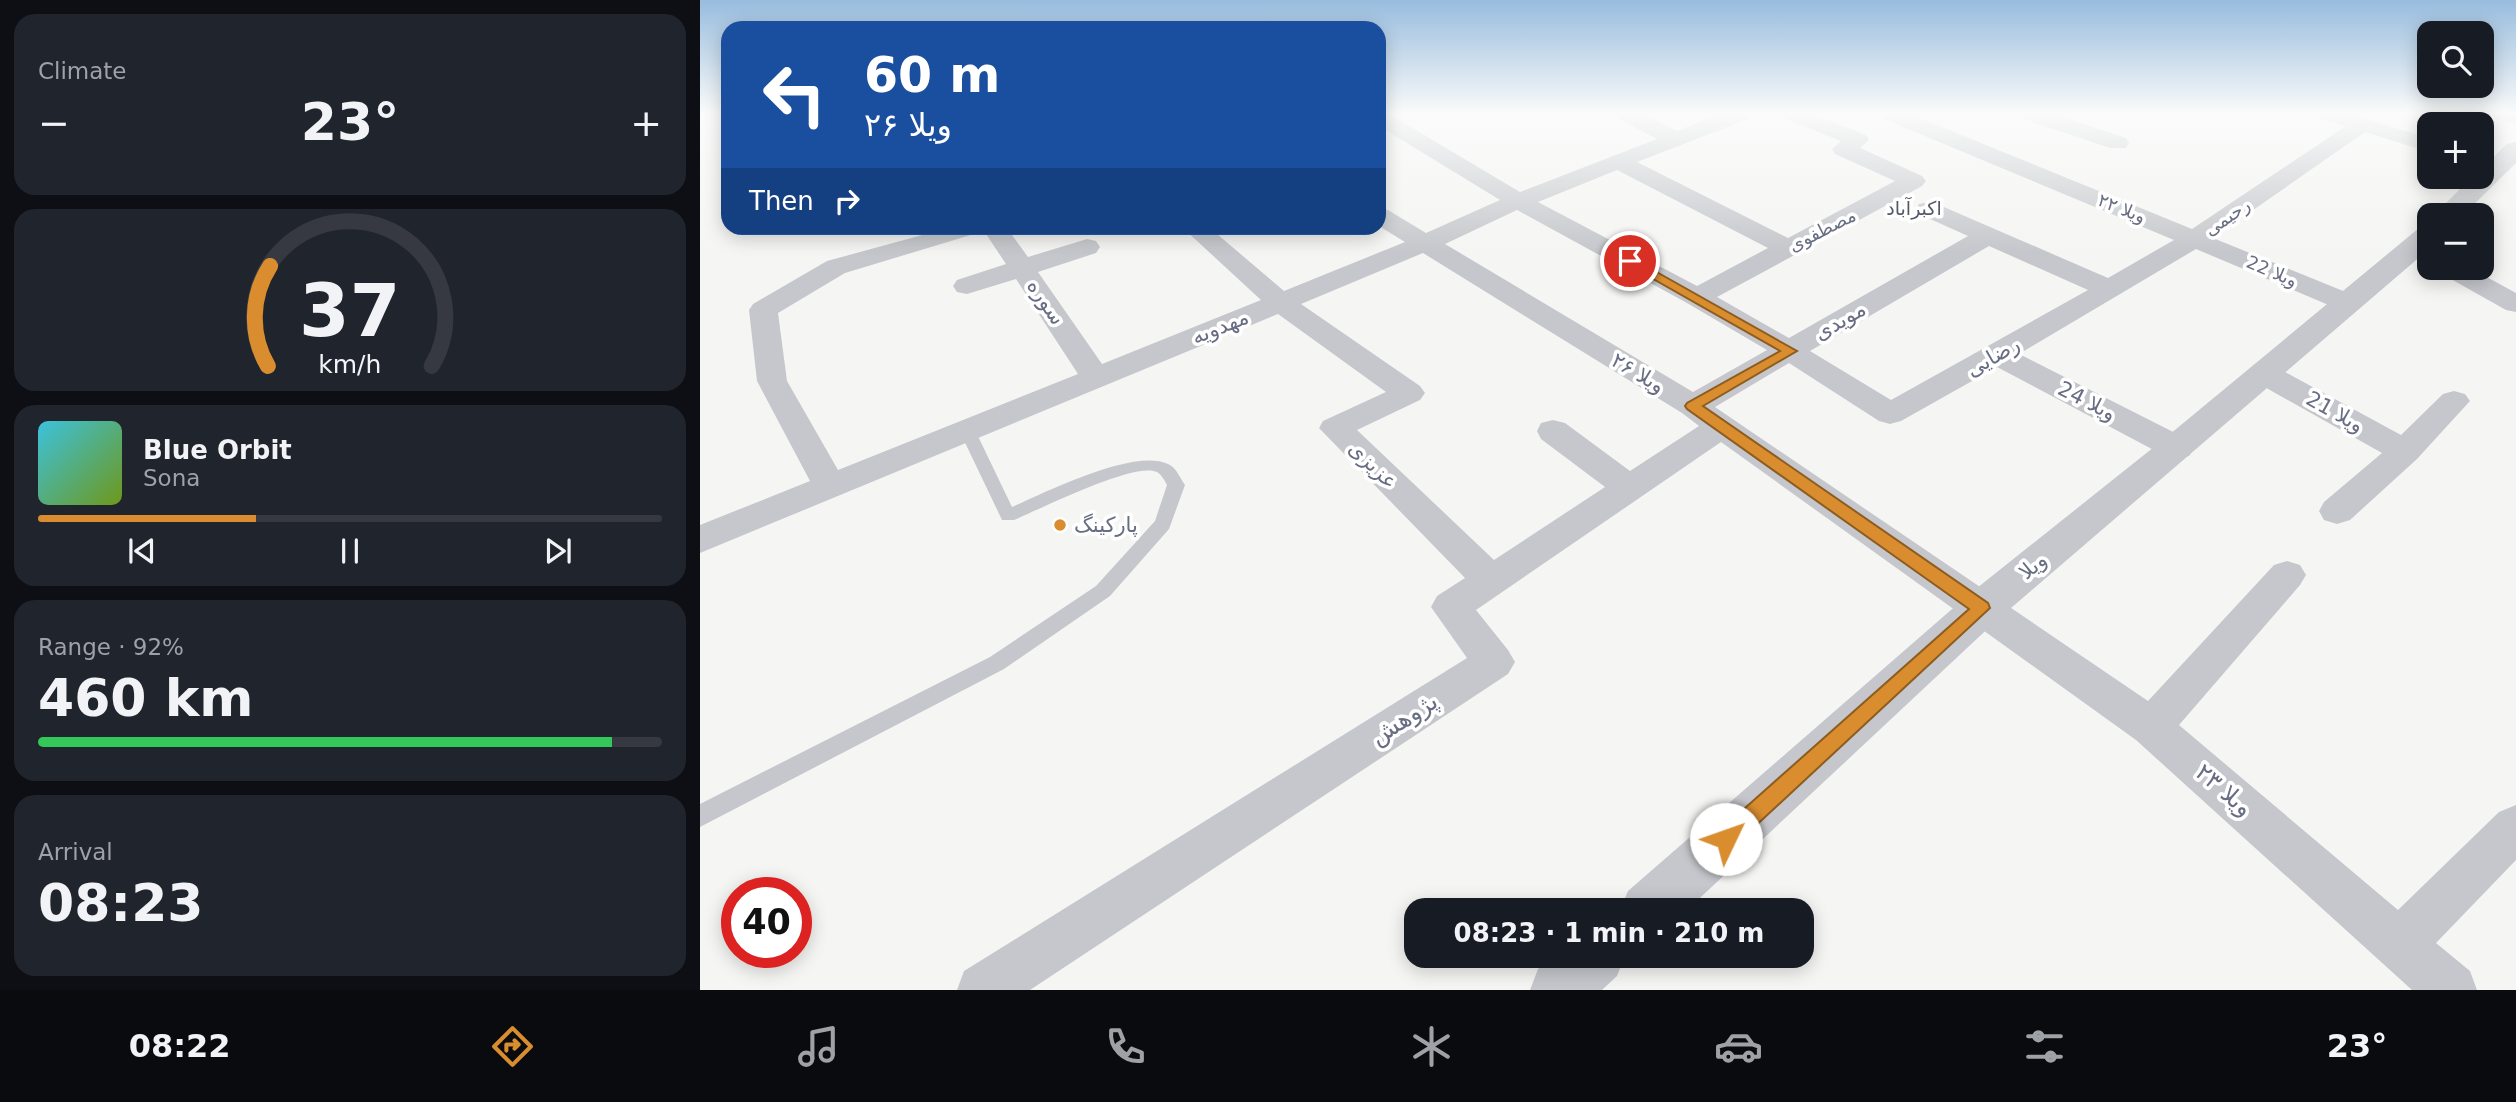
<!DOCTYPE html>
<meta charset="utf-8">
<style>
:root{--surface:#171b24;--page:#20242c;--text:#f1f3f6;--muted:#9ea1a6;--line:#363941;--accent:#d98d2f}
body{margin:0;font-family:"DejaVu Sans",Vazirmatn,sans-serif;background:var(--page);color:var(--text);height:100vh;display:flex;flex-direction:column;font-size:26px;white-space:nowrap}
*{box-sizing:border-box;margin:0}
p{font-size:23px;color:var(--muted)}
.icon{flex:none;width:38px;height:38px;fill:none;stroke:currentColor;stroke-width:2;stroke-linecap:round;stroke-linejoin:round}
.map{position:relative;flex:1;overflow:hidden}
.drawer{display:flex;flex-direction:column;gap:14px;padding:14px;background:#0d0f14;width:700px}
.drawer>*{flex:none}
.guide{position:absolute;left:21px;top:21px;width:665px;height:214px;border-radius:21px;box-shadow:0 4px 18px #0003;background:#1a4fa0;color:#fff;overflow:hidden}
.controls{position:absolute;left:1717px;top:21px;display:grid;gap:14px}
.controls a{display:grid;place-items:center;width:77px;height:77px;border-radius:14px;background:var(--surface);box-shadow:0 4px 18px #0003;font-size:35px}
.speed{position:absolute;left:21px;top:877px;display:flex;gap:14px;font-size:35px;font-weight:700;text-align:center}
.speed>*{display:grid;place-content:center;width:91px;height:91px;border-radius:50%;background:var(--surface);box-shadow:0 4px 18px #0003;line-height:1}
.speed .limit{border:10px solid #d22;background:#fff;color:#111}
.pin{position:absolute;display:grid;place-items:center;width:60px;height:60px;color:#fff;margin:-30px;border:4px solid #fff;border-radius:50%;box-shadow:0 2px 7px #0007}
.me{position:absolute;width:77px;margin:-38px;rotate:48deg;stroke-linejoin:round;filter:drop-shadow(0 0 5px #0008)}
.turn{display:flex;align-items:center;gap:24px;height:147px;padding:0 28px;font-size:32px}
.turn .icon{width:91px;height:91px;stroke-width:2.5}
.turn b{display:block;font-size:49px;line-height:60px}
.then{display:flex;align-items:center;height:66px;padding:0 28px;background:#0003;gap:14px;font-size:26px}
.big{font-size:52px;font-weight:700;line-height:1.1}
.drawer .card{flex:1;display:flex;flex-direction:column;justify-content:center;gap:10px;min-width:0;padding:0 24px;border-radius:21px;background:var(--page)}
.drawer .dial{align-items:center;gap:0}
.dial svg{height:182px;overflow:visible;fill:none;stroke:var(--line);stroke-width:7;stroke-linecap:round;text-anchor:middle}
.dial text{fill:var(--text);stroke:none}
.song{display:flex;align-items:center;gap:21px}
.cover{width:84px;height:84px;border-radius:10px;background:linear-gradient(135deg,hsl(190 70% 55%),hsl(80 70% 35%))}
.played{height:7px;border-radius:4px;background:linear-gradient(90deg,var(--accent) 35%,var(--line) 35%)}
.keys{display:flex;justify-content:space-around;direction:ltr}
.heat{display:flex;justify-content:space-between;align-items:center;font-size:38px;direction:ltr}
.charge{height:10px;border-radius:5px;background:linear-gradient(90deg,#34c759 92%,var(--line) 0)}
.trip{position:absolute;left:704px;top:898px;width:410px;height:70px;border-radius:21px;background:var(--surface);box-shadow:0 4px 18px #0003;font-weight:700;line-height:70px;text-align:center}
.tabs{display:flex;height:112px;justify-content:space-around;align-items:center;background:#090b0e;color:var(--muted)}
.tabs .icon{width:49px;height:49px}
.tabs .selected{color:var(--accent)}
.tabs b{font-size:32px;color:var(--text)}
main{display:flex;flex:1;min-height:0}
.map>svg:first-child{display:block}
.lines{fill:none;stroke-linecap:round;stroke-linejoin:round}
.service{fill:#c6c7cc;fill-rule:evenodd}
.minor{fill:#c6c7cc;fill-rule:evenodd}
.tertiary{fill:#c6c7cc;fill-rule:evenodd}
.route{fill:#d98d2f;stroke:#8d5c1f;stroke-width:2}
.poi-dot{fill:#d98d2f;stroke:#fff;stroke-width:2.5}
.labels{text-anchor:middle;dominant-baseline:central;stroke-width:7;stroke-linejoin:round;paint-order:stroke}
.far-street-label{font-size:18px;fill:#676d82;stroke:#fff}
.far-neighbourhood-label{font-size:19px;fill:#545968;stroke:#fff}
.street-label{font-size:21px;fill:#676d82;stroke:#fff}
.poi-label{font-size:21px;fill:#676d82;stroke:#fff;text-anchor:start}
.near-street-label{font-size:24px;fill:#676d82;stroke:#fff}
</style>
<main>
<section class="drawer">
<div class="card"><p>Climate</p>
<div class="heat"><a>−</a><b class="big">23°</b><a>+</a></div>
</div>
<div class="card dial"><svg viewBox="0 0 100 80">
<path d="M14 69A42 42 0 1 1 86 69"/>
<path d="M14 69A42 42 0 0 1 15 25" stroke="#d98d2f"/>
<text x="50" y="56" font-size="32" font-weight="700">37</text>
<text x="50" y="72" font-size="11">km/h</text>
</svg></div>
<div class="card">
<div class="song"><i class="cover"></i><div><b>Blue Orbit</b><p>Sona</p></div></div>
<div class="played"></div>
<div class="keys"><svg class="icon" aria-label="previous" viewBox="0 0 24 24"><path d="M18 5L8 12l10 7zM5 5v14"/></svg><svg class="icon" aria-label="pause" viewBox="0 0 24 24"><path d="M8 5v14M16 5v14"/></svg><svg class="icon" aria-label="next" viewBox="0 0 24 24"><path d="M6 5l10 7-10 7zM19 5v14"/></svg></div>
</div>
<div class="card"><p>Range · 92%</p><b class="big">460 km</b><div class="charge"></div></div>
<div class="card"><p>Arrival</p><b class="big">08:23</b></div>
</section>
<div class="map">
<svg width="1816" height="990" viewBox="0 0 1816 990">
<rect width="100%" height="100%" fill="#f5f6f3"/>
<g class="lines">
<path class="service" d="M267 425 275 430 312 507C346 492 434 448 468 464 476 467 480 478 485 485L469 529 410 596 304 669 0 827V804L290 657 396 586 455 521 467 485C465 481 462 475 457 472 435 461 338 510 314 520H302L259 430Z"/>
<path class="minor" d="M679 114H689L820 192 957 139 919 119 916 114H943L977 131 1021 114H1051L1048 119 937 162 1088 238 1195 181 1135 154 1132 149 1141 141 1086 119 1083 114H1112L1166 135 1169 140 1160 148 1222 176 1226 181 1222 186 1017 297 1089 338 1268 236 1219 214 1216 209 1219 204 1228 202 1237 204 1408 278 1474 240 1184 119 1181 114H1210L1492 229 1646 126 1620 119 1617 114H1650L1729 138V152L1665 132 1513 238 1658 297 1662 303 1658 309 1648 311 1638 309 1496 249 1319 354 1489 440 1494 448 1489 456 1477 459 1465 456 1297 367 1201 421 1190 424 1179 421 1089 363 1015 407 1448 701 1574 565 1587 561 1600 565 1606 575 1600 585 1479 725 1698 910 1799 812 1816 805V860L1736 943 1770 971 1777 990H1712L1436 740 1021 442 776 610 808 650 815 662 808 674 330 990H257L264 971 767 658 731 607 737 596 765 578 619 428 623 421 686 392 578 314 0 553V525L110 481 57 381 49 310 53 304 127 261 248 228H307L328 257 387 239 396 241 400 247 396 253 338 272 402 364 561 300 483 228H510L584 291 705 242 679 226V208L688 210 726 233 800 200 679 126ZM917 170 1068 248 997 286 838 202ZM817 210 987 303 1067 350 993 392 745 244ZM284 231 306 264 257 280 253 286 257 292 267 294 316 279 378 374 138 470 87 381 78 313 145 273ZM1289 246 1388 290 1191 400 1110 351ZM723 253 982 413 999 426 930 471 865 423 853 420 841 423 837 431 841 439 905 487 794 560 657 430 720 400 725 393 720 386 601 304Z
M1321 114H1353L1426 138 1429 143 1426 148H1410L1324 119Z
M1792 114H1816V124L1795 119Z
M1738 268H1770L1816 293V312L1806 310 1742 274Z
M1565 365 1576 367 1701 435 1743 394 1754 391 1765 394 1770 401 1717 459 1650 520 1637 524 1624 520 1619 511 1624 502 1682 453 1554 381 1550 374 1554 367Z"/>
<path class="tertiary" d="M1816 142V163L1763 215H1734L1772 177H1782V168L1807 144Z
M1729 226V249L1297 620 987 910H920L928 891 1267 596 1464 439 1719 228Z
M854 956H925L917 976 902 990H830L838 969Z"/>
</g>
<linearGradient id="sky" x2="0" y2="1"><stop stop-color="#98bcde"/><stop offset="0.45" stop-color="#fafbfa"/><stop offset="1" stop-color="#fafbfa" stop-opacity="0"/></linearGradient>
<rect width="1816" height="252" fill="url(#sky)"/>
<path class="route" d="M930 257 1097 351 1003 406 1288 603 1290 608 1034 846 1026 849 1018 846 1015 839 1018 832 1269 609 987 409 985 406 987 403 1080 351 925 263V258Z"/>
<circle class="poi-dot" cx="360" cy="525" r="7"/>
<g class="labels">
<g class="far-street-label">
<text transform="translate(1422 208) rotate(22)">ویلا ۲۲</text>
<text transform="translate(1527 217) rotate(-34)">رحیمی</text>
<text transform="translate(1122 230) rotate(-27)">مصطفوی</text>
<text transform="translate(1572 271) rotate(23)">ویلا 22</text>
</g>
<g class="far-neighbourhood-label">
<text x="1214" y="208">اکبرآباد</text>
</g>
<g class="street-label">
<text transform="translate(346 302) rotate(56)">سوره</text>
<text transform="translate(1140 321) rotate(-30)">مویدی</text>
<text transform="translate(520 327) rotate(-22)">مهدویه</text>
<text transform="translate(1293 357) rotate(-30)">رضایی</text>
<text transform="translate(938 373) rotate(31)">ویلا ۲۶</text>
<text transform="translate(1387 401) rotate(27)">ویلا 24</text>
<text transform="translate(1635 412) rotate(29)">ویلا 21</text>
<text transform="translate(673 465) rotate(44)">عزیزی</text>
<text transform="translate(1333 566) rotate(-39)">ویلا</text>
</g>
<g class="poi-label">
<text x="374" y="525">پارکینگ</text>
</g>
<g class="near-street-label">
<text transform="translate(704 719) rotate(-33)">پژوهش</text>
<text transform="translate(1524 790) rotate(41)">ویلا ۲۳</text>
</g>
</g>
</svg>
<div class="controls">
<a><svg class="icon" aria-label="search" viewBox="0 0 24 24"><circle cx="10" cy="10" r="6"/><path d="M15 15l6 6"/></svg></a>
<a>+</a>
<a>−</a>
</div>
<div class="speed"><div class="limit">40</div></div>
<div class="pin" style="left:930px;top:261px;background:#d93025"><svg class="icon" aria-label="arrive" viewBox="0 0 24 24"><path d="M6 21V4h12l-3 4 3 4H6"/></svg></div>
<svg class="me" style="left:1026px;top:839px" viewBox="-20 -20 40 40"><circle r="19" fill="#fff"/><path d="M0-13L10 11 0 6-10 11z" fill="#d98d2f"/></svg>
<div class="trip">08:23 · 1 min · 210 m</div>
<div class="guide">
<div class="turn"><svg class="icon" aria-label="left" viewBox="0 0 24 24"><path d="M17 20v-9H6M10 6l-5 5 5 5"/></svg><div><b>60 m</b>ویلا ۲۶</div></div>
<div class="then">Then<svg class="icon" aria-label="right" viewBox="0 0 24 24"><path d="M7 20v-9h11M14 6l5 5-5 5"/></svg></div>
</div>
</div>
</main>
<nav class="tabs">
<b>08:22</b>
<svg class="icon selected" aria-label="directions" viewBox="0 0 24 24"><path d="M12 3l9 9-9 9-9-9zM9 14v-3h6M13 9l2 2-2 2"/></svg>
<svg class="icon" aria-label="music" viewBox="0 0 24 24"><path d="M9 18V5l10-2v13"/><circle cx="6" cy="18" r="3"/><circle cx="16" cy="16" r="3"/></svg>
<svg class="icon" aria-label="phone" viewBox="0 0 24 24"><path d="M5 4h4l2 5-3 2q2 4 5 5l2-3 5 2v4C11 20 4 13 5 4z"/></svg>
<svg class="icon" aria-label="climate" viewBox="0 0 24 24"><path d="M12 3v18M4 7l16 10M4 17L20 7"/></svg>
<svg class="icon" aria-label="car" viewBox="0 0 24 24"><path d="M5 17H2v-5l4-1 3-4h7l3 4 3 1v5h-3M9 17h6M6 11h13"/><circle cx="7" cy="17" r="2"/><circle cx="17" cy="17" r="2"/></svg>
<svg class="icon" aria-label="filters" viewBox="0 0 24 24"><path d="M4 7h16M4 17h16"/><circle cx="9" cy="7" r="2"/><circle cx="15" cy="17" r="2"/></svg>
<b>23°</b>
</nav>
